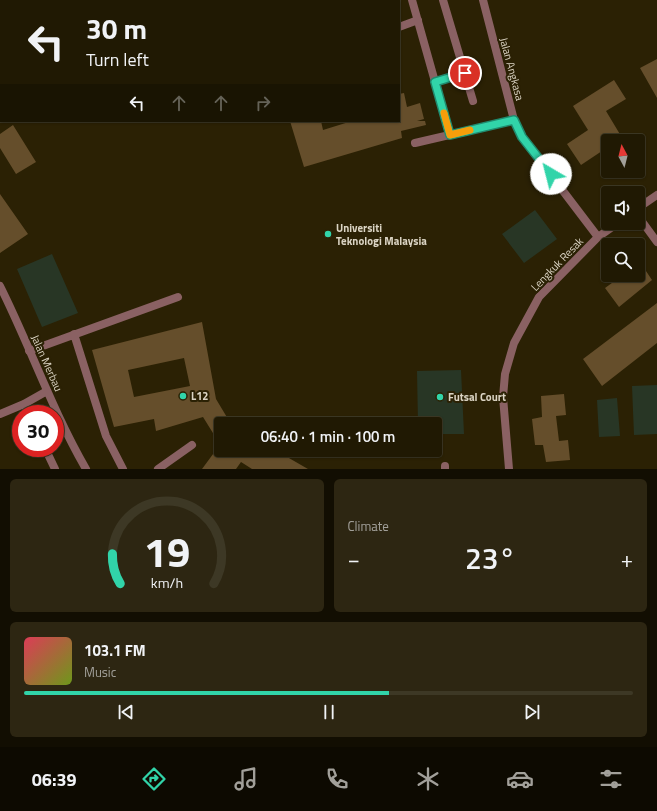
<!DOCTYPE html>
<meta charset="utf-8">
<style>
:root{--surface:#201903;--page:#2d2612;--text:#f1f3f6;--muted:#a2a09a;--line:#3d3825;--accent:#31d4a9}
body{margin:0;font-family:"Titillium Web",sans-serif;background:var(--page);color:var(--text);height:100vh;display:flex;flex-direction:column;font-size:15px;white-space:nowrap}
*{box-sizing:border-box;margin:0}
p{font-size:13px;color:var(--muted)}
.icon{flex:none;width:22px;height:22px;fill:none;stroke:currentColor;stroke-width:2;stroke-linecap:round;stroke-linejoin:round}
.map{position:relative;height:469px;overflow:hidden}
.details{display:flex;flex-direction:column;gap:10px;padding:10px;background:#120e02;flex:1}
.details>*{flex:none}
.top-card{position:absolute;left:0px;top:0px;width:400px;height:122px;box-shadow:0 1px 3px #0004,0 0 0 1px var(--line);background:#201903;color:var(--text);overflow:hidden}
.needle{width:26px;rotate:353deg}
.buttons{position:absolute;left:601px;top:134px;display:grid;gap:8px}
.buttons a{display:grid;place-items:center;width:44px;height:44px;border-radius:4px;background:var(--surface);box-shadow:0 1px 3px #0004,0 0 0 1px var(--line);font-size:20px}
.speed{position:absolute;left:12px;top:405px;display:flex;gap:8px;font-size:20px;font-weight:700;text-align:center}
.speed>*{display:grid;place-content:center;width:52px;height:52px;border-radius:50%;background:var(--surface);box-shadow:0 1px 3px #0004,0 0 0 1px var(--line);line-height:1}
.speed .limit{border:6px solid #d22;background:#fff;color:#111}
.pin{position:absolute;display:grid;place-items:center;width:34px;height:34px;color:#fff;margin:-17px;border:2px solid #fff;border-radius:50%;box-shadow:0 1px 4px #0007}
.me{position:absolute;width:44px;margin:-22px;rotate:323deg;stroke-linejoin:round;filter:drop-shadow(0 0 3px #0008)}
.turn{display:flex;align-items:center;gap:14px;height:84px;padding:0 20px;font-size:18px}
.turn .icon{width:52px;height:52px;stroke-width:2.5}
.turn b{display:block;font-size:28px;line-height:34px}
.lanes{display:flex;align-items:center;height:38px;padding:0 20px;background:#0003;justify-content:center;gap:20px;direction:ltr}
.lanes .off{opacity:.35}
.big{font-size:30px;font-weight:600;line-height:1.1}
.details .tile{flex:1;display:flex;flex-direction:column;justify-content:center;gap:6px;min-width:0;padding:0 14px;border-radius:6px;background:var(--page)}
.details .dial{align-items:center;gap:0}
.dial svg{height:104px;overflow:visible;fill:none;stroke:var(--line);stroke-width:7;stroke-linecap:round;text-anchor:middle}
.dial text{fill:var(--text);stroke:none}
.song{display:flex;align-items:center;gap:12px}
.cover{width:48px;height:48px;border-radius:6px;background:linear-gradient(135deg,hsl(350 70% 55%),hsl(80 70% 35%))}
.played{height:4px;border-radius:2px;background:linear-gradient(90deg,var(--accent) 60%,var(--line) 60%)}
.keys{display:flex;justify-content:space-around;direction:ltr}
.heat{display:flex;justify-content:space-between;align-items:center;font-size:22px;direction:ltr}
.details .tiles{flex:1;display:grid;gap:10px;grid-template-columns:1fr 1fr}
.tile:last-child{grid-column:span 2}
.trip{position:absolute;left:214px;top:417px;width:228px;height:40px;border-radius:4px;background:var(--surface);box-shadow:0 1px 3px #0004,0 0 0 1px var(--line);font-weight:600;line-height:40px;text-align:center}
.dock{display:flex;height:64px;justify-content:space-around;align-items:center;background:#0d0a01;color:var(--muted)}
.dock .icon{width:28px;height:28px}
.dock .selected{color:var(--accent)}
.dock b{font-size:18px;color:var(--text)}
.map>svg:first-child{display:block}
.green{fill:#283625}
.building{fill:#654e2b;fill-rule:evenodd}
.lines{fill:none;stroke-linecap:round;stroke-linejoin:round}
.service{stroke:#8a6163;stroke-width:8}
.minor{stroke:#8a6163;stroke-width:8}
.route-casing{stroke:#208a6e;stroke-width:10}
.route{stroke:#31d4a9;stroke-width:7}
.slow{stroke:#f59e0b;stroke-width:7}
.poi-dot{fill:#31d4a9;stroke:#2b2104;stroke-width:1.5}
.labels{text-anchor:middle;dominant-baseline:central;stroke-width:4;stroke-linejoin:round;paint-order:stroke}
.street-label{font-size:11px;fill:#dbd4c4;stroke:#2b2104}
.poi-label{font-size:11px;font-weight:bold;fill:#dbd4c4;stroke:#2b2104;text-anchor:start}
</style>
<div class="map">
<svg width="657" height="469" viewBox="0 0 657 469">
<rect width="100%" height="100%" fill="#2b2104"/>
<path class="green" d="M535 210 557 239 524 263 502 234Z
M52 254 78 313 42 327 17 269Z
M461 370 464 434H435V424H418L417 371Z
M657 385V434L634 435 632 386Z
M617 398 620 436 599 437 597 400Z"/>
<path class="building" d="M657 59V98L640 68Z
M614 80 626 99 606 111 624 141H608V147L581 165 567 144 588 130 573 106Z
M404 93 407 107 420 103 424 119 417 121H425L426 125 401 131 402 138 304 167 290 121H321L323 130 352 121H399V94Z
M13 125 36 162 16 174 0 148V134Z
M0 194 28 234 0 253Z
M638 259 652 280 619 307 605 288 623 275H638Z
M657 303V343L602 386 583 359Z
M202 322 216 399 231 424H221V446L203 417 156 431 154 419 114 427 92 350ZM184 358 190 386 134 397 128 370Z
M564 394 566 415 556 416 559 441 568 440 570 460 546 462 543 445H535L532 419 542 417 541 396Z
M216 450H275L308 469H252L241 462 236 469H202Z"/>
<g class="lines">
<path class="service" d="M412 0 450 135
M443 0 473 101
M399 27 418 20
M435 82 465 73
M415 143 514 120
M638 216 657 242
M74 334 106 436 123 469
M29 351 178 297
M445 466V469"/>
<path class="minor" d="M483 0 514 120 522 137 598 237
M638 208 657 195
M0 286C30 346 52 410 86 469
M24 404 29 414
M0 414 24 404 47 391
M45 448 55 469
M158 469 192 445
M509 469 503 397 505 374 514 343 539 297 598 237 618 223"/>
</g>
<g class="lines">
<defs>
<path id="route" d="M465 73 435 82 450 135 514 120 522 137 551 174"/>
</defs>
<use href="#route" class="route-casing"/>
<use href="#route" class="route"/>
<path class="slow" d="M444 113 450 135 470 130"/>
</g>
<g class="poi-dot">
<circle cx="328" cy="234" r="4"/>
<circle cx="183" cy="396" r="4"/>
<circle cx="440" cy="397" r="4"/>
</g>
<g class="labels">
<g class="street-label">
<text transform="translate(512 69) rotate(75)">Jalan Angkasa</text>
<text transform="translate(557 264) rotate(-46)">Lengkuk Resak</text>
<text transform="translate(47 363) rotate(66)">Jalan Merbau</text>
</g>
<g class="poi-label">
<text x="336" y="228">Universiti<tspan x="336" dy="13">Teknologi Malaysia</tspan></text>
<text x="191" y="396">L12</text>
<text x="448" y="397">Futsal Court</text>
</g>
</g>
</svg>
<div class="buttons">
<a><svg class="needle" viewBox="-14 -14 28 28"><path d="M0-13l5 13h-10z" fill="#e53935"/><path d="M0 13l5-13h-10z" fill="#a2a09a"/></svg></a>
<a><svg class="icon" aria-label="sound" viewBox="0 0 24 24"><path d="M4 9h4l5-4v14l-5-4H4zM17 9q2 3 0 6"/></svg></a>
<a><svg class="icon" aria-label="search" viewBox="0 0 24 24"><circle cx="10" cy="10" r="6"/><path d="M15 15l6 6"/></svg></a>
</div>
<div class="speed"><div class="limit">30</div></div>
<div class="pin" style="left:465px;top:73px;background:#d93025"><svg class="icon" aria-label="arrive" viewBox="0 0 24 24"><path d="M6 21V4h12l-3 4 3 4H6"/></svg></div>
<svg class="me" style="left:551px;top:174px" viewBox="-20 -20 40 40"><circle r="19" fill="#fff"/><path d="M0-13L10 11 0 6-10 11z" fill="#31d4a9"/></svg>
<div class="trip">06:40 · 1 min · 100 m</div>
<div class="top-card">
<div class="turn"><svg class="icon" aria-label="left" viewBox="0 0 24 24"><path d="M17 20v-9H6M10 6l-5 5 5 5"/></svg><div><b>30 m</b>Turn left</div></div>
<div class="lanes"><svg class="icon" aria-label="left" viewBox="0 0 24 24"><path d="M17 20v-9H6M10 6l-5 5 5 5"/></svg><svg class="icon off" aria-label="ahead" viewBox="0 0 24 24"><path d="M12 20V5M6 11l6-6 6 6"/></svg><svg class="icon off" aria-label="ahead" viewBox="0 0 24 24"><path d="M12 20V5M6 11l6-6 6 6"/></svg><svg class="icon off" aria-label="right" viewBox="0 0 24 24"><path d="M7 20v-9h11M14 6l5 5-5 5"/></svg></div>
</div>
</div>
<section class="details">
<div class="tiles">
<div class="tile dial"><svg viewBox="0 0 100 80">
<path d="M14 69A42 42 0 1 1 86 69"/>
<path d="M14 69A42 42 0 0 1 8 46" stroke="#31d4a9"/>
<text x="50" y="56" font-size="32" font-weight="700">19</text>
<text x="50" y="72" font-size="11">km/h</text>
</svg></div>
<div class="tile"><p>Climate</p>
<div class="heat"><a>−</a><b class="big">23°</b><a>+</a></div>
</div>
<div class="tile">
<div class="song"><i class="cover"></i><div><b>103.1 FM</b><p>Music</p></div></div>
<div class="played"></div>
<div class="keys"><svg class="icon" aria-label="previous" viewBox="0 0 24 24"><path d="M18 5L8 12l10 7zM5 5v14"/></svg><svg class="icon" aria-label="pause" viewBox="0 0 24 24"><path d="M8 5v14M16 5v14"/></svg><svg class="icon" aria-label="next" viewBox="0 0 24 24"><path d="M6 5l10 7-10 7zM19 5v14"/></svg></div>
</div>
</div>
</section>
<nav class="dock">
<b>06:39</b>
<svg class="icon selected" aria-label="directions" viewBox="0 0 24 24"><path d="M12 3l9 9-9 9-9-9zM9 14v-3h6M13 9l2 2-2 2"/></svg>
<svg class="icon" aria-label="music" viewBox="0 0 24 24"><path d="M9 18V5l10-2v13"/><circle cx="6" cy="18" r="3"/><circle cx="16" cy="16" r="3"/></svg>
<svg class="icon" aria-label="phone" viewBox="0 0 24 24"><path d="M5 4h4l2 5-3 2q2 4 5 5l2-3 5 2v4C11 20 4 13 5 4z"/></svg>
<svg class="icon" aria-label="climate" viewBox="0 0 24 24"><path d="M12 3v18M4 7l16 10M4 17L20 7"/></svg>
<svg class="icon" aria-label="car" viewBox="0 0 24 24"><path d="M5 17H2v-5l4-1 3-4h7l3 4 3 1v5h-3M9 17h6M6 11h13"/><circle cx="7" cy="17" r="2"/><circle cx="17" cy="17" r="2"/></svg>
<svg class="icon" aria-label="filters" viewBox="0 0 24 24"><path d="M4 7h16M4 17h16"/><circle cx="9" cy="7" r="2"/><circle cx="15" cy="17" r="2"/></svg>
</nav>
